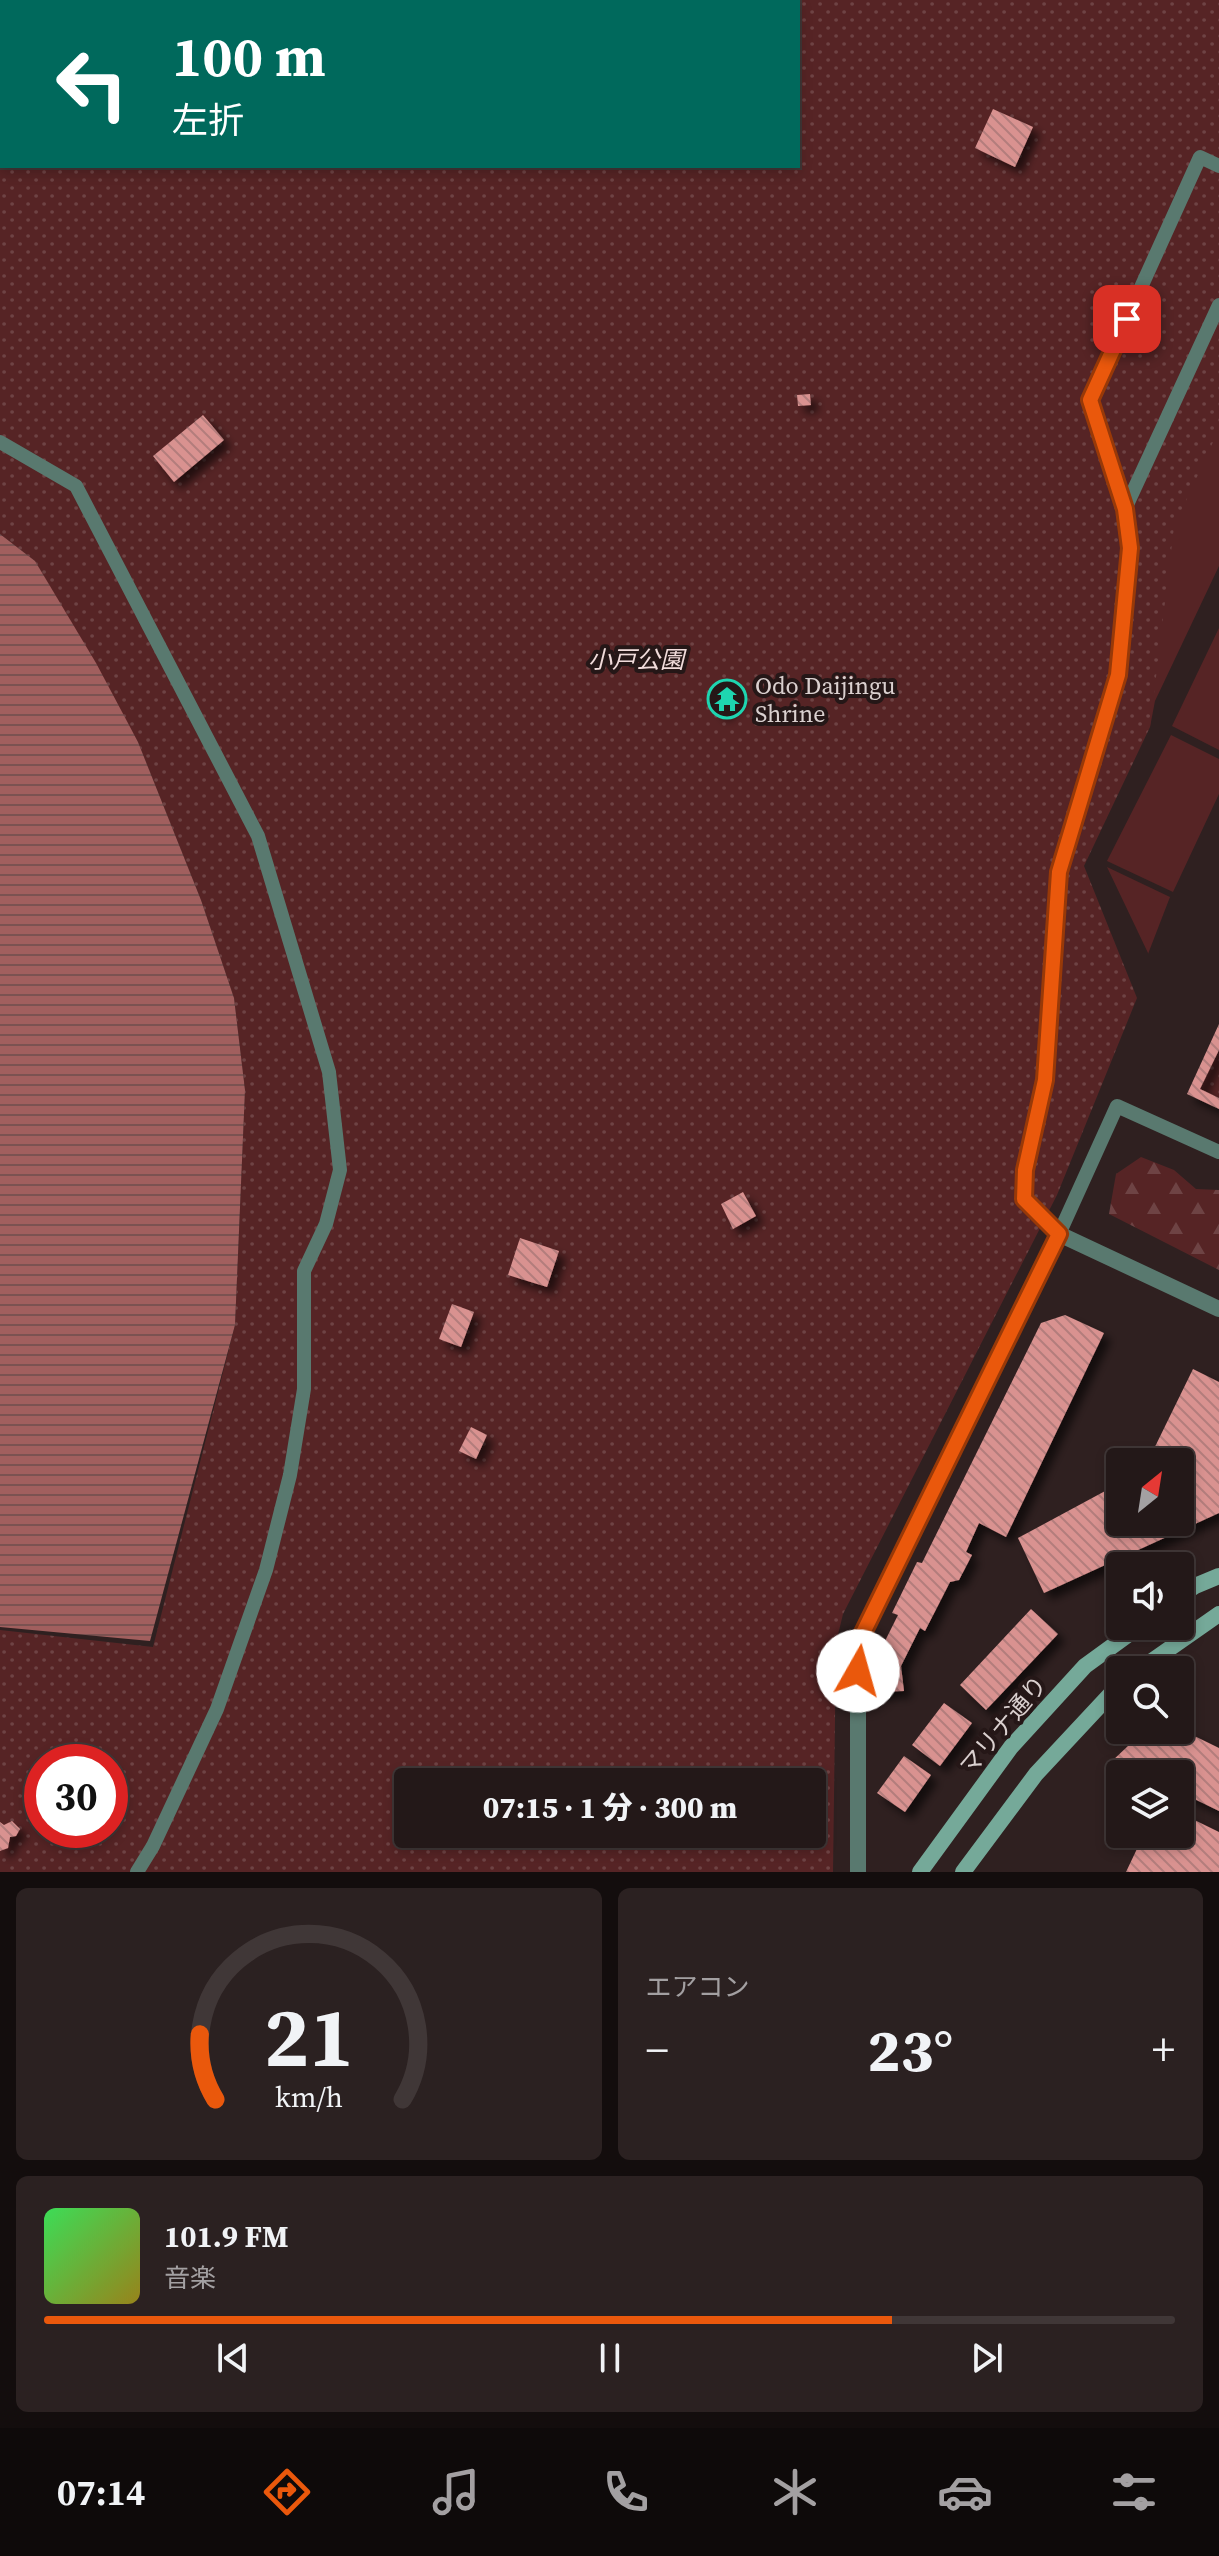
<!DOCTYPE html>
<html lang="ja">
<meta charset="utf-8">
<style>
:root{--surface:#231818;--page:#2b2121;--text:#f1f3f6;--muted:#a3a0a2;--line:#403737;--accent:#ea580c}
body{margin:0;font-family:"Source Serif 4","Noto Sans JP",serif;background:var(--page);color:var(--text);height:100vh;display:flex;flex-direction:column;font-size:30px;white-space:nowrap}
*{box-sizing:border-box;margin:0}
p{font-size:26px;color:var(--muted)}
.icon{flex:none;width:44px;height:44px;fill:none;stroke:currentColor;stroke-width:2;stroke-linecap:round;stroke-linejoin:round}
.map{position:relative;height:1872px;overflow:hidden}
.side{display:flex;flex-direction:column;gap:16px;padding:16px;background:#130d0d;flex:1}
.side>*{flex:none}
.banner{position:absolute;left:0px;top:0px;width:800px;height:168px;box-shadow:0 4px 12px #0003,0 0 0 2px var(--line);background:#00695c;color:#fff;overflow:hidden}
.needle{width:52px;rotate:30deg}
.tools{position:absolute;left:1106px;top:1448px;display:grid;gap:16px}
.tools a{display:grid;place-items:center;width:88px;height:88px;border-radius:8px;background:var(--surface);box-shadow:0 4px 12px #0003,0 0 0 2px var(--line);font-size:40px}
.speed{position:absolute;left:24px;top:1744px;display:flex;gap:16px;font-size:40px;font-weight:700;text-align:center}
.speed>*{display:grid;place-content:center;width:104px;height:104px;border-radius:50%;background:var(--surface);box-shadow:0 4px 12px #0003,0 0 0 2px var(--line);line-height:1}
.speed .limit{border:12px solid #d22;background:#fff;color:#111}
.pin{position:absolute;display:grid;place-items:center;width:68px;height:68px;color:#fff;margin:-34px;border-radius:16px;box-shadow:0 4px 12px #0006}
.me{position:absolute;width:88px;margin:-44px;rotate:7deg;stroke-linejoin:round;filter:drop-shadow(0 0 6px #0008)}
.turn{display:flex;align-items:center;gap:28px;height:168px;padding:0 40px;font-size:36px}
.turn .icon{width:104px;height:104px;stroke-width:2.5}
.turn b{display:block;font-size:56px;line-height:68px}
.big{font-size:60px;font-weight:800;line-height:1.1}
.side .card{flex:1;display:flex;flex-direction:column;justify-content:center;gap:12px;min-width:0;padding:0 28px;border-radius:12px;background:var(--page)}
.side .dial{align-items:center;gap:0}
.dial svg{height:208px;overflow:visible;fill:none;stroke:var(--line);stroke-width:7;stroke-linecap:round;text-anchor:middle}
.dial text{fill:var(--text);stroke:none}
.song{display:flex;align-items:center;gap:24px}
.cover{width:96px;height:96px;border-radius:12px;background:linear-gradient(135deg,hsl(130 70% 55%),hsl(50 70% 35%))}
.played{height:8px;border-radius:4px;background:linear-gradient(90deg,var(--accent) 75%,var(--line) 75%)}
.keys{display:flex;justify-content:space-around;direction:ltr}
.heat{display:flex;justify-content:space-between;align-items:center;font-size:44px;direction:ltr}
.side .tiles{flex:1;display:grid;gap:16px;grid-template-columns:1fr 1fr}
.card:last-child{grid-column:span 2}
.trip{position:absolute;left:394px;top:1768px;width:432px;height:80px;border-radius:8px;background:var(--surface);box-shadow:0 4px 12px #0003,0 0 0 2px var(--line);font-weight:800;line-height:80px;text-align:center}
.menu{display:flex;height:128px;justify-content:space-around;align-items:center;background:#0e0a0a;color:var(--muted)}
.menu .icon{width:56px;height:56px}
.menu .on{color:var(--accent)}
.menu b{font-size:36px;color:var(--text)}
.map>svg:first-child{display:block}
.grass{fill:#562425}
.forest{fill:url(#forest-firs)}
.park{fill:url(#park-dots);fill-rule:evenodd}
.water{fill:url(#water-rules)}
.building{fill:url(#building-back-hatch);filter:url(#shadow)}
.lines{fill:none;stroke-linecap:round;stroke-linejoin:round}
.lane{stroke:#59796f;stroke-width:14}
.street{stroke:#59796f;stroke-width:16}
.secondary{stroke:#75a999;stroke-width:16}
.route-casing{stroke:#983908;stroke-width:20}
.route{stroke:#ea580c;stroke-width:14}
.labels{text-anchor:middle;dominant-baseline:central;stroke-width:8;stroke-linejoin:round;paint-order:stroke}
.park-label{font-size:24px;font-style:italic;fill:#f1dcdb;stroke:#251717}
.poi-label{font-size:24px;fill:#dad0cf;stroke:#251717;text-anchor:start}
.street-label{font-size:24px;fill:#dad0cf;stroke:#251717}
</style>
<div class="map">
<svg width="1219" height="1872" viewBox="0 0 1219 1872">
<defs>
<pattern id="forest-firs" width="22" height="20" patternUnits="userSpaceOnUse" patternTransform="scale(2)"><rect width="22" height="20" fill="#562425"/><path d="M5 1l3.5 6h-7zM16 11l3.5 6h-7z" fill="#6e4344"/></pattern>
<pattern id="park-dots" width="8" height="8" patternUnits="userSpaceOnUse" patternTransform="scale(2)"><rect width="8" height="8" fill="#562425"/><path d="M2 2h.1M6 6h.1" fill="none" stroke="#6e4344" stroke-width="1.8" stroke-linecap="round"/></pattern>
<pattern id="water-rules" width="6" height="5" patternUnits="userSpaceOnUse" patternTransform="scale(2)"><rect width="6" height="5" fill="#a15f5e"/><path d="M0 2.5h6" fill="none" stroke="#7b5251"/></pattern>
<pattern id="building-back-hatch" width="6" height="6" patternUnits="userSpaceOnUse" patternTransform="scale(2)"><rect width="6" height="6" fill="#d99290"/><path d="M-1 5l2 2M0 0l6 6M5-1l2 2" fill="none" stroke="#b37d7c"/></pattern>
<filter id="shadow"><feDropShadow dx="7" dy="7" stdDeviation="4" flood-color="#0009"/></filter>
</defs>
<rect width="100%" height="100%" fill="#2f2020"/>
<path class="grass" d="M1219 387V566L1155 701 1150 727 1149 496Z
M1219 628V750L1172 726Z
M1171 735 1219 759V794L1173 892 1107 861Z
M1107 867 1170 897 1148 954V953Z"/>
<path class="forest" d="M1141 1157 1174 1170 1196 1189 1219 1190V1270L1109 1214 1116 1174Z"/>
<path class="park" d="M0 0H1219V429L1174 527 1150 727 1084 866 1137 998 1057 1195 843 1614 836 1643 833 1872H0V1630L153 1647 235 1325 245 1090 234 998 201 900 138 742 35 561 0 534ZM2 2H798V166H2ZM42 1762H110V1830H42ZM408 1782H812V1834H408Z
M1219 1050V1098L1200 1089Z"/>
<path class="water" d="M0 534 35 561 96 663 138 742 201 900 234 998 245 1090 235 1325 150 1641 0 1627Z"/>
<path class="building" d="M993 109 1033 127 1015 167 975 148Z
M810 394 811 405 798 406 797 395Z
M203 415 224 440 174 482 153 456Z
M731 684 742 694 722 715 711 704Z
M1219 1024V1050L1200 1089 1219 1098V1109L1187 1094Z
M743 1192 756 1216 733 1229 721 1204Z
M520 1238 559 1251 547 1287 508 1275Z
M452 1304 474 1312 461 1347 439 1339Z
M1065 1315 1104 1333 1006 1537 979 1523 966 1552 972 1555 959 1580 950 1582 925 1631 920 1628 901 1666 904 1691 877 1692 876 1659 898 1615 892 1613 917 1562 922 1563 1041 1323Z
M1193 1369 1219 1382V1513L1044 1593 1018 1538 1120 1483V1522H1180V1462H1144L1149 1459Z
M471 1427 487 1435 476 1459 459 1451Z
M1031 1609 1058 1634 986 1710 960 1685Z
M944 1703 972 1723 940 1766 912 1745Z
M1180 1729 1219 1748V1811L1180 1792V1774H1142L1112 1761 1145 1730Z
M904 1756 931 1775 905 1812 877 1793Z
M1180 1813 1219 1832V1872H1126L1144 1834H1180Z
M12 1821 20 1829 16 1836 10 1837 8 1848 0 1851V1822L4 1825Z"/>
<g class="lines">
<path class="lane" d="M1219 166 1200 157 1090 400 1125 509 1130 548 1118 675 1059 872 1045 1080 1025 1170 1024 1199 1059 1234 1117 1106 1219 1152
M0 442 76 486 258 836 329 1072 340 1170 326 1224 304 1271V1389L290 1475 266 1570 217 1709 153 1846 137 1872
M1125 509 1219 305"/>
<path class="street" d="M858 1872V1643L1059 1234 1219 1309"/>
<path class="secondary" d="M1180 1596 1195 1586 1219 1576
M1139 1670 1219 1614
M920 1872 1011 1747 1085 1666 1140 1626
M963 1872 1036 1774 1120 1684"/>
</g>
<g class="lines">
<defs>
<path id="route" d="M858 1671V1643L1059 1234 1024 1199 1025 1170 1045 1080 1059 872 1118 675 1130 548 1125 509 1090 400 1127 319"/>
</defs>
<use href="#route" class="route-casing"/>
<use href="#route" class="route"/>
</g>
<defs>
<symbol id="temple-ring" viewBox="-11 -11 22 22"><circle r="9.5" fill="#251717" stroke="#1ed5b0" stroke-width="1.5"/><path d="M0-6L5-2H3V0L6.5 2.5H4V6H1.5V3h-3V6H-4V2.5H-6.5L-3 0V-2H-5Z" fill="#1ed5b0"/></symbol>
</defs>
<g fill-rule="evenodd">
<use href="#temple-ring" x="705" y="677" width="44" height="44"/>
</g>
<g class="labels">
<g class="park-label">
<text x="636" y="659">小戸公園</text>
</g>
<g class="poi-label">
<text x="755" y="685">Odo Daijingu<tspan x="755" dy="28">Shrine</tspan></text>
</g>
<g class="street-label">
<text transform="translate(1003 1725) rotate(-50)">マリナ通り</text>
</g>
</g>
</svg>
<div class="tools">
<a><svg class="needle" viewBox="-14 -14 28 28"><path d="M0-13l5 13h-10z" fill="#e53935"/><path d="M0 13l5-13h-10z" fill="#a3a0a2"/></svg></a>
<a><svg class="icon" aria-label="sound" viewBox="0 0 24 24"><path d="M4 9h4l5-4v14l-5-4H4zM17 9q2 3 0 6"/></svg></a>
<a><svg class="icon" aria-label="search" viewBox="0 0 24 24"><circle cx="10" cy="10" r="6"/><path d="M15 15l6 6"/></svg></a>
<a><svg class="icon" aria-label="layers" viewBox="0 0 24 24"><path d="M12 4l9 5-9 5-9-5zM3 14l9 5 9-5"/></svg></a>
</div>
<div class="speed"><div class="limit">30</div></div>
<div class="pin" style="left:1127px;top:319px;background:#d93025"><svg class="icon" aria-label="arrive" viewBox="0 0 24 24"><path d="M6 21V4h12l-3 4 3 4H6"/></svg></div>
<svg class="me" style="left:858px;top:1671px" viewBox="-20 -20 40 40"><circle r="19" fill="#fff"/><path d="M0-13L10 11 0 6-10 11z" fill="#ea580c"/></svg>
<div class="trip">07:15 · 1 分 · 300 m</div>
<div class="banner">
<div class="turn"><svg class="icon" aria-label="left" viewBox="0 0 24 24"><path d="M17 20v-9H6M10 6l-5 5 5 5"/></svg><div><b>100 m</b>左折</div></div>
</div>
</div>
<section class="side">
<div class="tiles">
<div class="card dial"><svg viewBox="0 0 100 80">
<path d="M14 69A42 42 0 1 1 86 69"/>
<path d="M14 69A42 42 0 0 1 8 44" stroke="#ea580c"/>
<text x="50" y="56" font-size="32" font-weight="700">21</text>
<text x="50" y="72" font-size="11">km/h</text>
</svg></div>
<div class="card"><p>エアコン</p>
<div class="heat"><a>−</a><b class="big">23°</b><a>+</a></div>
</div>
<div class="card">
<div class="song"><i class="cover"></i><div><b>101.9 FM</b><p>音楽</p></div></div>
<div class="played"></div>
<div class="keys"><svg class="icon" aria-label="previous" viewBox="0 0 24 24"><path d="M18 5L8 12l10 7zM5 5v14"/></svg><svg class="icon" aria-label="pause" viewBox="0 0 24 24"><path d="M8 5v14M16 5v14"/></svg><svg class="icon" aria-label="next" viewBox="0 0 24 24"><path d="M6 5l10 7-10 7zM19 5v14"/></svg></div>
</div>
</div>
</section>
<nav class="menu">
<b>07:14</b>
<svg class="icon on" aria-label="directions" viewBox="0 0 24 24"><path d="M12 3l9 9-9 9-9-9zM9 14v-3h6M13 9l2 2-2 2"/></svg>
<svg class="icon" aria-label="music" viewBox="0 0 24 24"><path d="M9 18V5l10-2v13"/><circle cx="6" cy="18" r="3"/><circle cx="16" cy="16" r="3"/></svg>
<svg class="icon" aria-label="phone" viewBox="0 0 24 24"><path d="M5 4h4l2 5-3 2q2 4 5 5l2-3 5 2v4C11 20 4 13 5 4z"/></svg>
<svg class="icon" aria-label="climate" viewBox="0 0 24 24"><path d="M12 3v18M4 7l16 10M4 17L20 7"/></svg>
<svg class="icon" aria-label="car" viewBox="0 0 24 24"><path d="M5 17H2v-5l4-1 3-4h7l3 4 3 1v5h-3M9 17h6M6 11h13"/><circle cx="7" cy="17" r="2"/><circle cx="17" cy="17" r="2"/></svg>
<svg class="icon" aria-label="filters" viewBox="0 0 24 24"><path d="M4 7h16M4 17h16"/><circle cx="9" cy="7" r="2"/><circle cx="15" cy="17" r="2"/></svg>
</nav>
